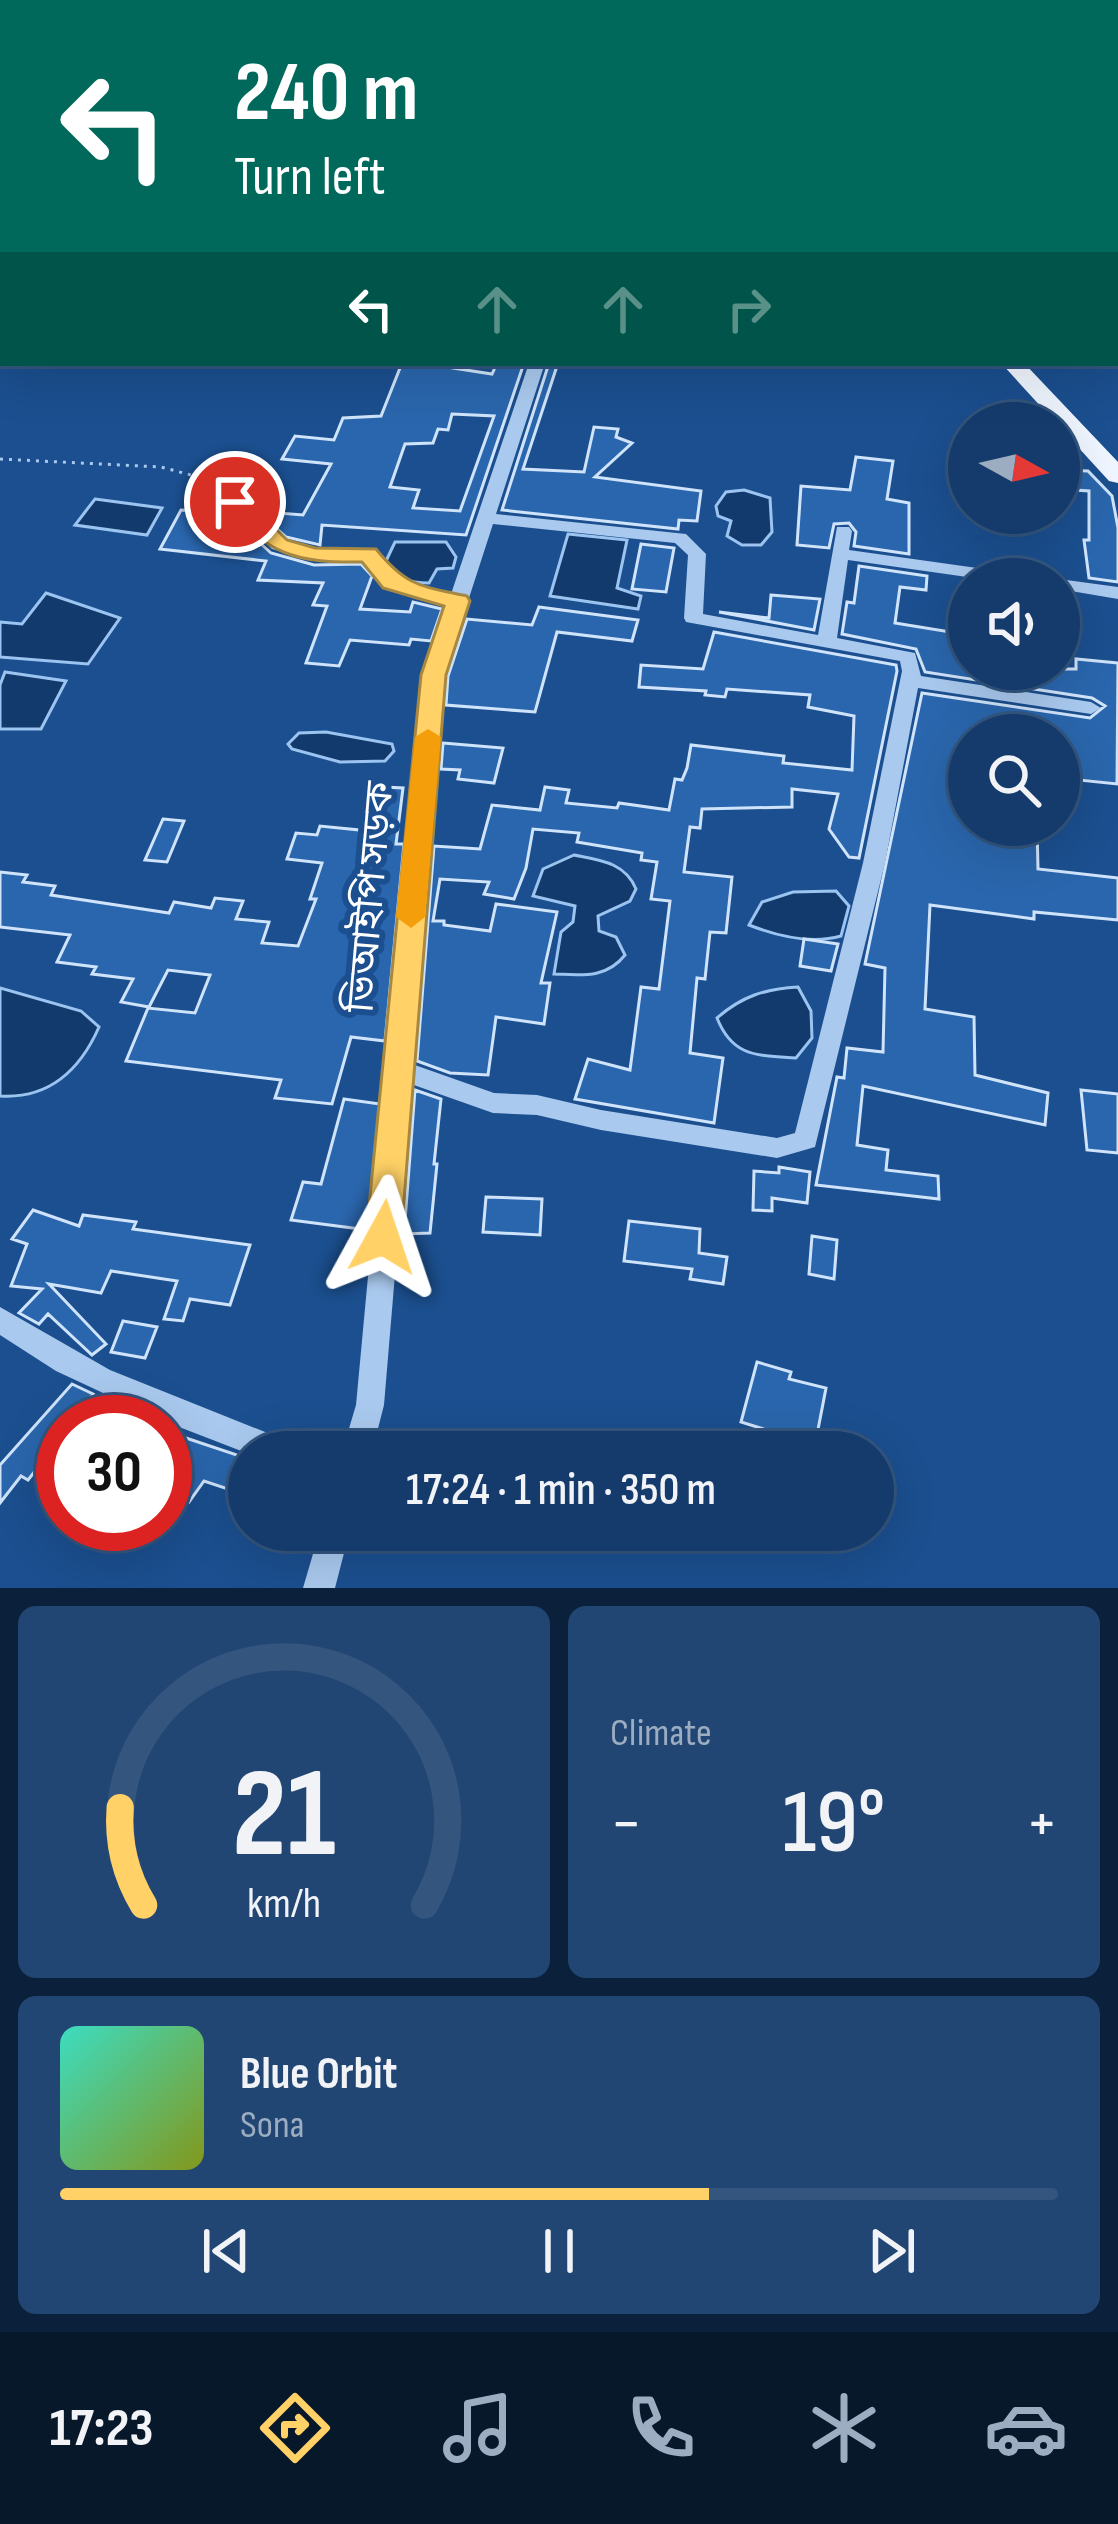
<!DOCTYPE html>
<meta charset="utf-8">
<style>
:root{--surface:#143b6b;--page:#214673;--text:#f1f3f6;--muted:#9dadc1;--line:#33557e;--accent:#ffd166}
body{margin:0;font-family:"Sofia Sans Condensed","Noto Sans Bengali",sans-serif;background:var(--page);color:var(--text);height:100vh;display:flex;flex-direction:column;font-size:45px;white-space:nowrap}
*{box-sizing:border-box;margin:0}
p{font-size:39px;color:var(--muted)}
.icon{flex:none;width:66px;height:66px;fill:none;stroke:currentColor;stroke-width:2;stroke-linecap:round;stroke-linejoin:round}
.map{position:relative;height:1588px;overflow:hidden}
.sheet{display:flex;flex-direction:column;gap:18px;padding:18px;background:#0b203b;flex:1}
.sheet>*{flex:none}
.top-card{position:absolute;left:0px;top:0px;width:1119px;height:366px;box-shadow:0 12px 48px #0002,0 0 0 3px var(--line);background:#00695c;color:#fff;overflow:hidden}
.needle{width:78px;rotate:98deg}
.buttons{position:absolute;left:948px;top:402px;display:grid;gap:24px}
.buttons a{display:grid;place-items:center;width:132px;height:132px;border-radius:50%;background:var(--surface);box-shadow:0 12px 48px #0002,0 0 0 3px var(--line);font-size:60px}
.speed{position:absolute;left:36px;top:1395px;display:flex;gap:24px;font-size:60px;font-weight:700;text-align:center}
.speed>*{display:grid;place-content:center;width:156px;height:156px;border-radius:50%;background:var(--surface);box-shadow:0 12px 48px #0002,0 0 0 3px var(--line);line-height:1}
.speed .limit{border:18px solid #d22;background:#fff;color:#111}
.pin{position:absolute;display:grid;place-items:center;width:102px;height:102px;color:#fff;margin:-51px;border:6px solid #fff;border-radius:50%;box-shadow:0 3px 12px #0007}
.me{position:absolute;width:132px;margin:-66px;rotate:5deg;stroke-linejoin:round;filter:drop-shadow(0 0 9px #0008)}
.turn{display:flex;align-items:center;gap:42px;height:252px;padding:0 36px;font-size:54px}
.turn .icon{width:156px;height:156px;stroke-width:2.5}
.turn b{display:block;font-size:84px;line-height:102px}
.lanes{display:flex;align-items:center;height:114px;padding:0 36px;background:#0003;justify-content:center;gap:60px;direction:ltr}
.lanes .off{opacity:.35}
.big{font-size:90px;font-weight:600;line-height:1.1}
.sheet .card{flex:1;display:flex;flex-direction:column;justify-content:center;gap:18px;min-width:0;padding:0 42px;border-radius:18px;background:var(--page)}
.sheet .dial{align-items:center;gap:0}
.dial svg{height:312px;overflow:visible;fill:none;stroke:var(--line);stroke-width:7;stroke-linecap:round;text-anchor:middle}
.dial text{fill:var(--text);stroke:none}
.song{display:flex;align-items:center;gap:36px}
.cover{width:144px;height:144px;border-radius:18px;background:linear-gradient(135deg,hsl(170 70% 55%),hsl(70 70% 35%))}
.played{height:12px;border-radius:6px;background:linear-gradient(90deg,var(--accent) 65%,var(--line) 65%)}
.keys{display:flex;justify-content:space-around;direction:ltr}
.heat{display:flex;justify-content:space-between;align-items:center;font-size:66px;direction:ltr}
.sheet .tiles{flex:1;display:grid;gap:18px;grid-template-columns:1fr 1fr}
.card:last-child{grid-column:span 2}
.trip{position:absolute;left:228px;top:1431px;width:666px;height:120px;border-radius:60px;background:var(--surface);box-shadow:0 12px 48px #0002,0 0 0 3px var(--line);font-weight:600;line-height:120px;text-align:center}
.menu{display:flex;height:192px;justify-content:space-around;align-items:center;background:#08182b;color:var(--muted)}
.menu .icon{width:84px;height:84px}
.menu .active{color:var(--accent)}
.menu b{font-size:54px;color:var(--text)}
.map>svg:first-child{display:block}
.water{fill:#123a6d;stroke:#9cc4f0;stroke-width:3}
.building{fill:#2a66ad;stroke:#cfe3fa;stroke-width:3;fill-rule:evenodd}
.lines{fill:none;stroke-linecap:round;stroke-linejoin:round}
.path{stroke:#a9c9ee;stroke-width:3;stroke-dasharray:3 6;stroke-linecap:butt}
.minor{fill:#a9c9ee;fill-rule:evenodd}
.major{fill:#f0f6ff;fill-rule:evenodd}
.route{fill:#ffd166;stroke:#a68842;stroke-width:3}
.slow{fill:#f59e0b}
.labels{text-anchor:middle;dominant-baseline:central;stroke-width:12;stroke-linejoin:round;paint-order:stroke}
.street-label{font-size:39px;fill:#fff;stroke:#1b4f8f}
</style>
<div class="map">
<svg width="1118" height="1588" viewBox="0 0 1118 1588">
<rect width="100%" height="100%" fill="#1b4f8f"/>
<path class="water" d="M744 490 770 498 772 532 761 545H742L727 536 731 521 718 516 716 506 726 492Z
M95 499 162 508 147 535 75 525Z
M568 534 627 540 617 588 641 596 638 609 550 596Z
M395 542H446L456 557 453 568 437 569 429 583C409 583 397 579 386 561Z
M46 593 120 618 88 664 0 657V622L22 624Z
M5 672 66 681 41 729H0V685Z
M326 732 392 744 394 751 385 761 340 762 292 749 288 744 299 733Z
M574 855C599 860 625 862 636 889L630 901 598 916 599 931 616 937 625 955C606 979 582 975 554 974L561 932 573 922 575 906 533 896 543 869Z
M836 891 849 906 841 936C812 944 777 936 749 925L762 902 793 892Z
M798 987 811 1011 812 1038 796 1058C758 1055 733 1058 717 1018 742 996 765 989 798 987Z
M0 988 81 1011 99 1027C80 1070 50 1099 0 1096Z"/>
<path class="building" d="M402 363H455L453 368 492 374 497 363H524L466 535 322 525 320 545 286 537 264 517 266 512 303 515 331 464 282 459 295 436 334 440 343 418 381 416ZM452 414 494 416 460 511 413 508 419 490 390 487 405 444 433 443 438 429 448 430Z
M549 363H558L523 469 584 472 594 427 618 429 616 437 632 443 595 477 701 491 697 521 679 520 678 529 502 510Z
M856 457 893 461 887 499 909 503V554L854 546 856 532 849 523 834 524 829 548 797 545 801 486 850 490Z
M1059 470 1088 471 1112 496 1118 528V582L1089 578 1084 540H1089V491L1059 489Z
M181 510 228 514 271 553 314 565 361 564 372 576 360 609 410 612 413 602 442 609 431 641 411 639 409 645 350 640 339 666 306 663 327 606 313 605 323 583 258 580 266 561 160 549Z
M641 544 674 548 666 592 632 589Z
M859 566 927 576 926 590 900 587 895 623 969 635V669H1076V659L1118 663 1117 784 1059 778V735H969V825H1037L1038 869 1118 878V920L1034 912V919L930 905 925 1009 974 1017 975 1075 1048 1093 1045 1125 863 1086 857 1145 888 1150 886 1170 938 1176 939 1199 816 1185 837 1077 844 1078 847 1048 883 1052 885 968 865 964 922 693 1090 718 1105 706 1092 698 925 672 916 649 842 634 847 602 854 603Z
M771 595 820 599 814 630 719 612 769 618Z
M539 607 638 620 632 641 557 632 535 712 446 705 448 676 467 619 532 625Z
M714 632 896 665 897 671 859 858 849 857 829 829 838 794 792 789V807L702 809 700 828 690 827 684 872 732 877 726 933 710 932 705 979 697 978 690 1053 723 1058 714 1123 575 1099 588 1059 630 1070 641 987 659 989 670 901 651 899 657 862 641 860 642 853 577 842 579 833 533 829 526 868 514 899 484 894 489 882 440 879 433 921H444V925L490 931 496 904 557 912 541 983H550L544 1024 496 1017 488 1075 450 1073 417 1061 434 846 480 849 492 805 540 810 545 787 569 790 566 803 617 808 619 803 669 810 675 779 682 780 687 768 691 745 784 756 783 763 852 770 854 716 808 707 810 695 727 689 725 697 705 695 706 691 639 687 641 665 703 669Z
M443 743 503 748 494 783 458 779 460 770 441 769Z
M384 787 403 788 396 844H404L385 1041 351 1037 332 1104 275 1098 281 1080 126 1061 148 1008 195 1013 210 975 168 970 149 1007 121 1002 133 979 92 974 96 967 57 962 70 935 0 927V872L27 875 23 882 55 886 51 895 169 913 174 902 211 908 215 898 243 901 236 919 269 922 262 943 298 946 316 899H310L322 863 287 859 296 833 317 835 320 826 360 830 362 821 379 823Z
M163 819 184 821 167 862 145 860Z
M804 939 838 944 831 971 800 966Z
M415 1090 441 1099 434 1164H437L430 1233 404 1234Z
M1081 1090 1118 1094V1153L1087 1150Z
M344 1099 380 1104 368 1230 291 1220 303 1182 321 1184Z
M779 1167 810 1172 807 1203 772 1198V1211L753 1210 754 1171 779 1173Z
M486 1197 542 1199 540 1235 483 1232Z
M33 1210 79 1226 83 1215 136 1222 133 1229 250 1245 230 1305 190 1299 183 1321 164 1319 177 1281 111 1271 101 1293 49 1284 106 1344 92 1355 48 1314 39 1324 19 1313 42 1289 11 1286 27 1244 12 1239Z
M629 1221 700 1229 699 1253 727 1257 723 1284 690 1279 692 1269 624 1261Z
M812 1236 837 1240 834 1279 809 1274Z
M123 1321 157 1327 145 1358 111 1352Z
M757 1362 791 1372 789 1379 826 1388 815 1445 741 1422Z
M72 1384 93 1394 71 1422H63V1464L46 1457 28 1480 21 1476 0 1503V1465Z
M165 1431 249 1459V1496L204 1481 189 1502 165 1489Z"/>
<g class="lines">
<path class="path" d="M0 459 161 467 191 475"/>
<path class="minor" d="M657 0H667V3H657Z
M1116 142 1118 143V151L1116 150Z
M529 363H545L496 514 686 534 706 554 703 614 818 635 837 527H849L852 531 849 550 1026 575 1029 579H981L848 560 837 638 915 653 921 676 1091 702 1101 708 1091 714 918 688 885 863 815 1147 777 1158 601 1130 537 1115 493 1113 411 1084 384 1405 372 1452H342L356 1405 424 675 448 605C406 599 389 592 363 559L314 560 272 549 200 482 209 477 215 478 284 541 315 550H374C399 581 412 589 451 594ZM493 524 675 543 688 555 684 618 686 622 900 661 902 671 863 863 795 1133 777 1138 601 1110 537 1095 494 1093 412 1064 444 675Z
M1057 579H1059L1118 587V599L1059 589Z
M0 1307 110 1370 290 1442 295 1452 249 1454 161 1420 56 1371 0 1335Z
M320 1530H350L335 1588H303Z"/>
<path class="major" d="M592 0H611L613 3H594Z
M1001 363H1024L1118 462V483L1109 481Z"/>
</g>
<path class="route" d="M235 495 243 497 287 540 315 548 376 549C407 587 421 586 467 596L470 601 446 675 401 1237 396 1247 383 1252 371 1247 366 1237 421 675 444 606 383 588 362 562C295 563 267 555 224 502Z"/>
<path class="slow" d="M428 729 441 737 425 917 411 928 396 917 415 737Z"/>
<g class="labels">
<g class="street-label">
<text transform="translate(371 897) rotate(-85)">ভিআইপি সড়ক</text>
</g>
</g>
</svg>
<div class="buttons">
<a><svg class="needle" viewBox="-14 -14 28 28"><path d="M0-13l5 13h-10z" fill="#e53935"/><path d="M0 13l5-13h-10z" fill="#9dadc1"/></svg></a>
<a><svg class="icon" aria-label="sound" viewBox="0 0 24 24"><path d="M4 9h4l5-4v14l-5-4H4zM17 9q2 3 0 6"/></svg></a>
<a><svg class="icon" aria-label="search" viewBox="0 0 24 24"><circle cx="10" cy="10" r="6"/><path d="M15 15l6 6"/></svg></a>
</div>
<div class="speed"><div class="limit">30</div></div>
<div class="pin" style="left:235px;top:502px;background:#d93025"><svg class="icon" aria-label="arrive" viewBox="0 0 24 24"><path d="M6 21V4h12l-3 4 3 4H6"/></svg></div>
<svg class="me" style="left:383px;top:1237px" viewBox="-20 -20 40 40"><path d="M0-17L14 15 0 8-14 15z" fill="#ffd166" stroke="#fff" stroke-width="4"/></svg>
<div class="trip">17:24 · 1 min · 350 m</div>
<div class="top-card">
<div class="turn"><svg class="icon" aria-label="left" viewBox="0 0 24 24"><path d="M17 20v-9H6M10 6l-5 5 5 5"/></svg><div><b>240 m</b>Turn left</div></div>
<div class="lanes"><svg class="icon" aria-label="left" viewBox="0 0 24 24"><path d="M17 20v-9H6M10 6l-5 5 5 5"/></svg><svg class="icon off" aria-label="ahead" viewBox="0 0 24 24"><path d="M12 20V5M6 11l6-6 6 6"/></svg><svg class="icon off" aria-label="ahead" viewBox="0 0 24 24"><path d="M12 20V5M6 11l6-6 6 6"/></svg><svg class="icon off" aria-label="right" viewBox="0 0 24 24"><path d="M7 20v-9h11M14 6l5 5-5 5"/></svg></div>
</div>
</div>
<section class="sheet">
<div class="tiles">
<div class="card dial"><svg viewBox="0 0 100 80">
<path d="M14 69A42 42 0 1 1 86 69"/>
<path d="M14 69A42 42 0 0 1 8 44" stroke="#ffd166"/>
<text x="50" y="56" font-size="32" font-weight="700">21</text>
<text x="50" y="72" font-size="11">km/h</text>
</svg></div>
<div class="card"><p>Climate</p>
<div class="heat"><a>−</a><b class="big">19°</b><a>+</a></div>
</div>
<div class="card">
<div class="song"><i class="cover"></i><div><b>Blue Orbit</b><p>Sona</p></div></div>
<div class="played"></div>
<div class="keys"><svg class="icon" aria-label="previous" viewBox="0 0 24 24"><path d="M18 5L8 12l10 7zM5 5v14"/></svg><svg class="icon" aria-label="pause" viewBox="0 0 24 24"><path d="M8 5v14M16 5v14"/></svg><svg class="icon" aria-label="next" viewBox="0 0 24 24"><path d="M6 5l10 7-10 7zM19 5v14"/></svg></div>
</div>
</div>
</section>
<nav class="menu">
<b>17:23</b>
<svg class="icon active" aria-label="directions" viewBox="0 0 24 24"><path d="M12 3l9 9-9 9-9-9zM9 14v-3h6M13 9l2 2-2 2"/></svg>
<svg class="icon" aria-label="music" viewBox="0 0 24 24"><path d="M9 18V5l10-2v13"/><circle cx="6" cy="18" r="3"/><circle cx="16" cy="16" r="3"/></svg>
<svg class="icon" aria-label="phone" viewBox="0 0 24 24"><path d="M5 4h4l2 5-3 2q2 4 5 5l2-3 5 2v4C11 20 4 13 5 4z"/></svg>
<svg class="icon" aria-label="climate" viewBox="0 0 24 24"><path d="M12 3v18M4 7l16 10M4 17L20 7"/></svg>
<svg class="icon" aria-label="car" viewBox="0 0 24 24"><path d="M5 17H2v-5l4-1 3-4h7l3 4 3 1v5h-3M9 17h6M6 11h13"/><circle cx="7" cy="17" r="2"/><circle cx="17" cy="17" r="2"/></svg>
</nav>
